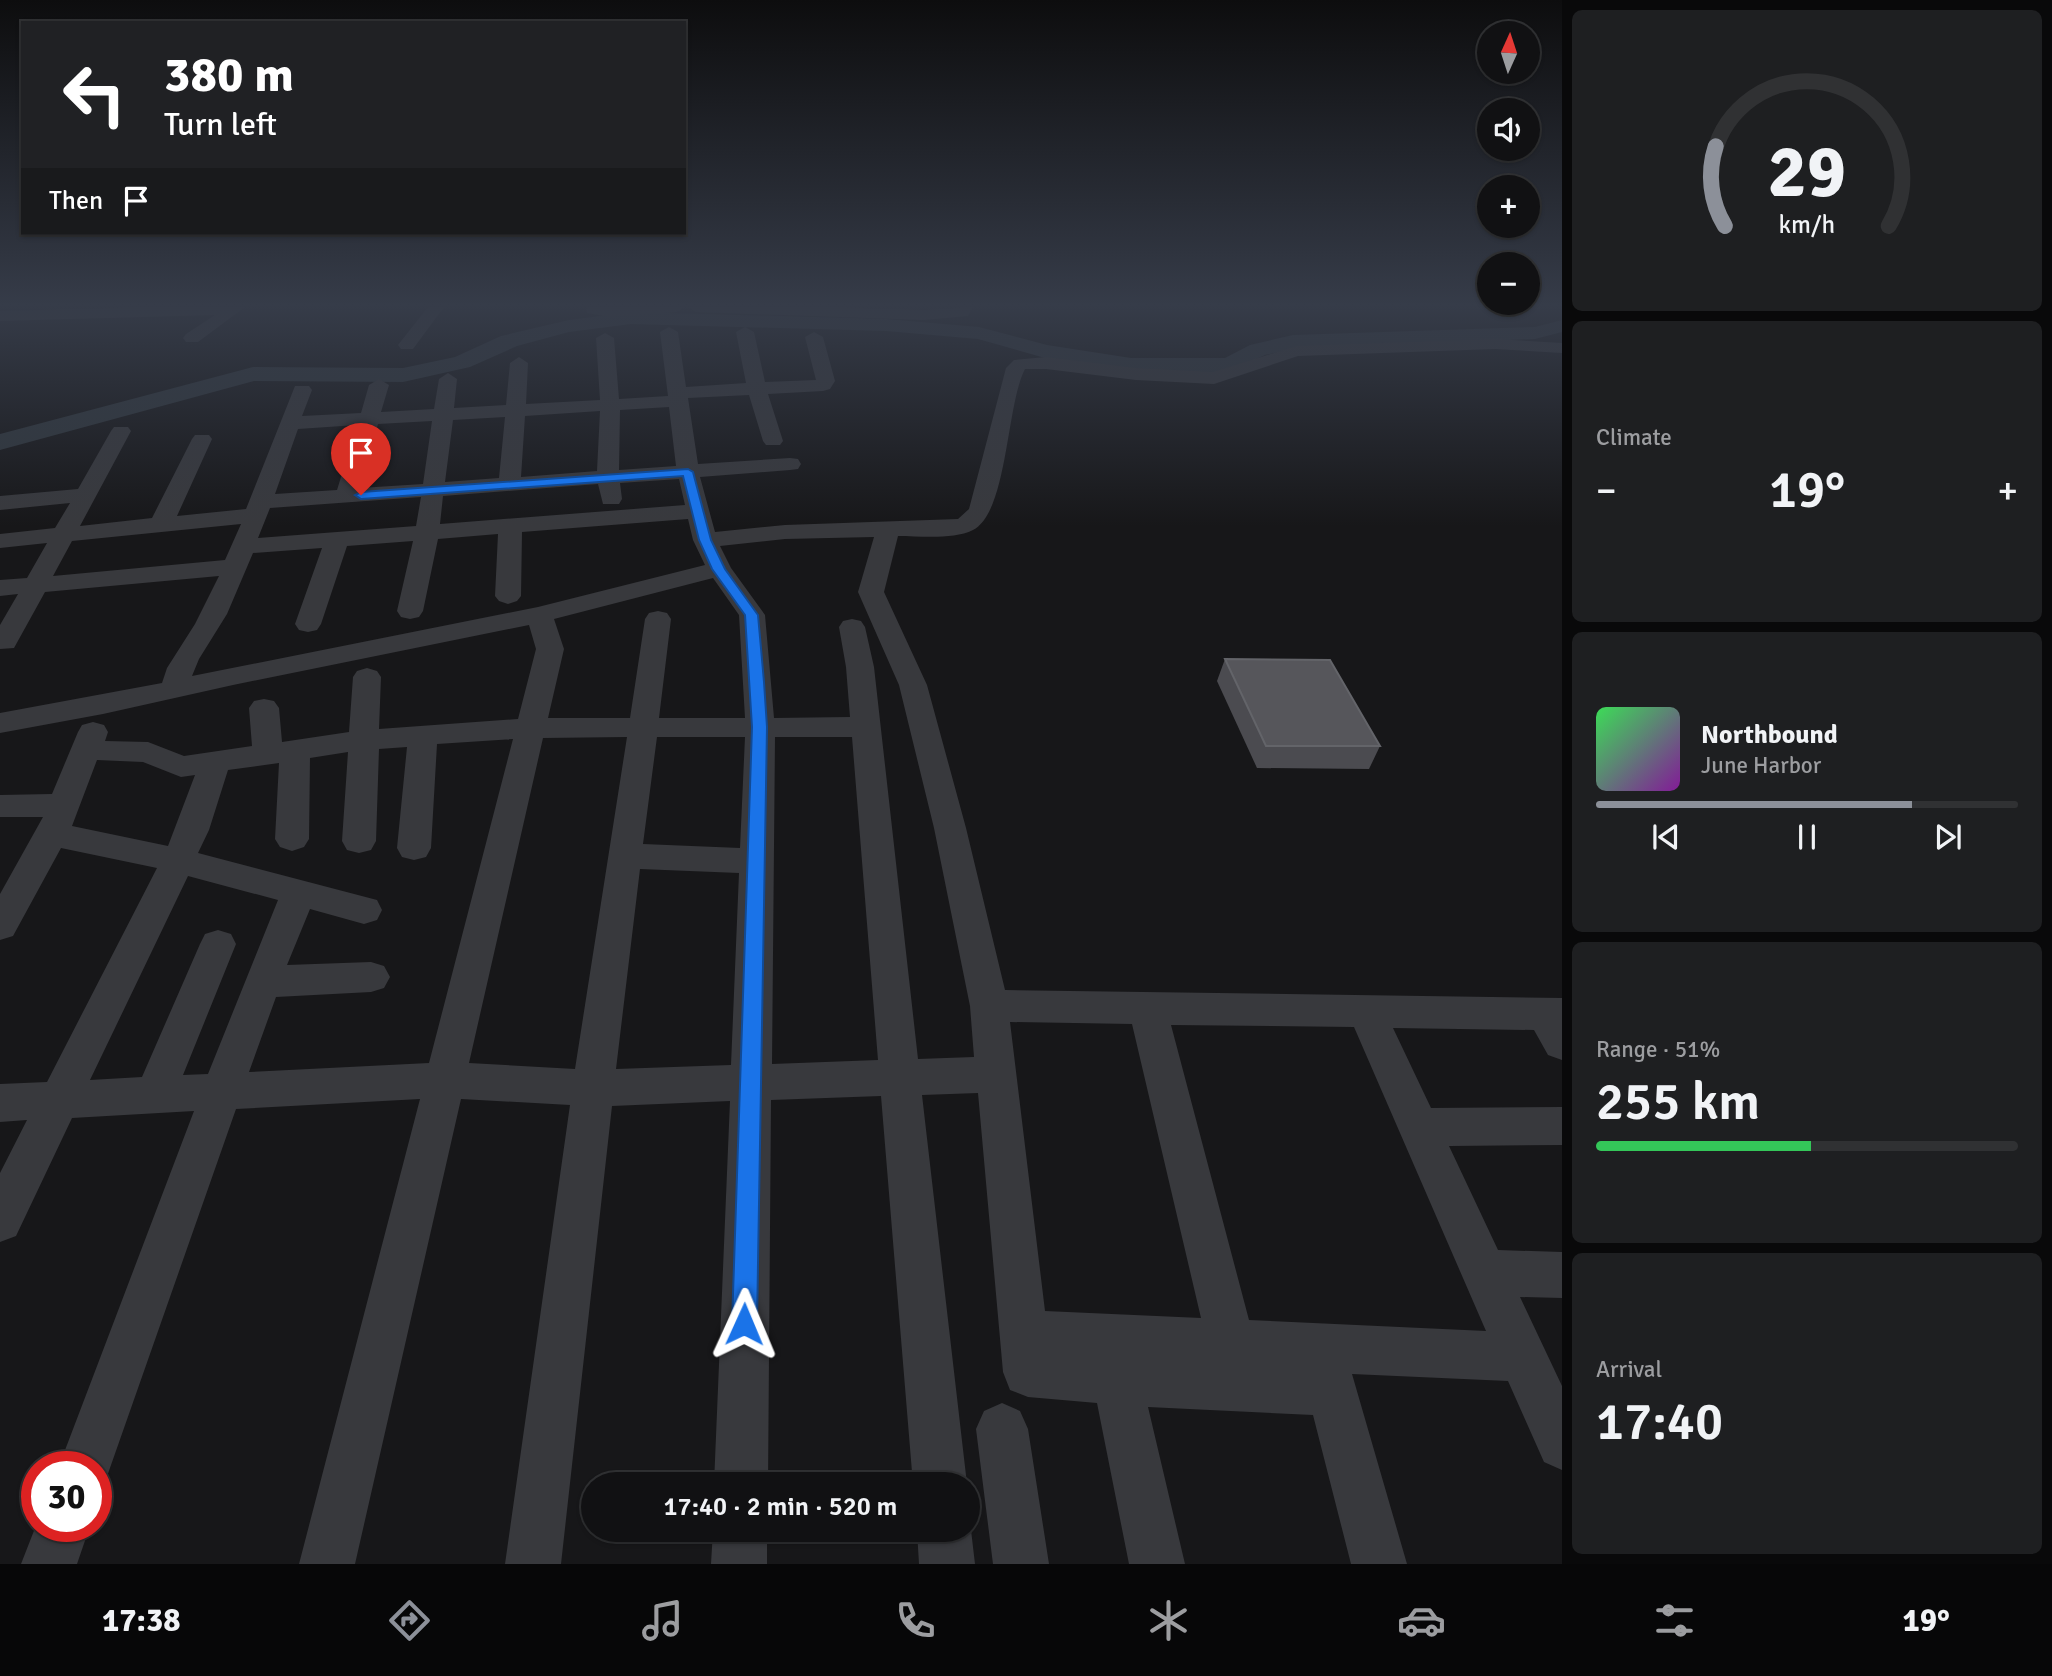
<!DOCTYPE html>
<meta charset="utf-8">
<style>
:root{--surface:#111113;--page:#1e1f21;--text:#f1f3f6;--muted:#9c9da0;--line:#303133;--accent:#8c9099}
body{margin:0;font-family:Signika,sans-serif;background:var(--page);color:var(--text);height:100vh;display:flex;flex-direction:column;font-size:26px;white-space:nowrap}
*{box-sizing:border-box;margin:0}
p{font-size:23px;color:var(--muted)}
.icon{flex:none;width:38px;height:38px;fill:none;stroke:currentColor;stroke-width:2;stroke-linecap:round;stroke-linejoin:round}
.map{position:relative;flex:1;overflow:hidden}
.drawer{display:flex;flex-direction:column;gap:10px;padding:10px;background:#09090a;width:490px}
.drawer>*{flex:none}
.hud{position:absolute;left:21px;top:21px;width:665px;height:214px;border-radius:0px;box-shadow:0 2px 5px #0004,0 0 0 2px var(--line);background:#202124;color:#fff;overflow:hidden}
.needle{width:46px;rotate:3deg}
.controls{position:absolute;left:1477px;top:21px;display:grid;gap:14px}
.controls a{display:grid;place-items:center;width:63px;height:63px;border-radius:50%;background:var(--surface);box-shadow:0 2px 5px #0004,0 0 0 2px var(--line);font-size:35px}
.speed{position:absolute;left:21px;top:1451px;display:flex;gap:14px;font-size:35px;font-weight:700;text-align:center}
.speed>*{display:grid;place-content:center;width:91px;height:91px;border-radius:50%;background:var(--surface);box-shadow:0 2px 5px #0004,0 0 0 2px var(--line);line-height:1}
.speed .limit{border:10px solid #d22;background:#fff;color:#111}
.pin{position:absolute;display:grid;place-items:center;width:60px;height:60px;color:#fff;margin:-72px -30px;border-radius:50% 50% 50% 0;rotate:-45deg;box-shadow:0 0 7px #0007}
.pin .icon{rotate:45deg}
.me{position:absolute;width:77px;margin:-38px;rotate:1deg;stroke-linejoin:round;filter:drop-shadow(0 0 5px #0008)}
.turn{display:flex;align-items:center;gap:24px;height:147px;padding:0 28px;font-size:32px}
.turn .icon{width:91px;height:91px;stroke-width:2.5}
.turn b{display:block;font-size:49px;line-height:60px}
.then{display:flex;align-items:center;height:66px;padding:0 28px;background:#0003;gap:14px;font-size:26px}
.big{font-size:52px;font-weight:600;line-height:1.1}
.drawer .tile{flex:1;display:flex;flex-direction:column;justify-content:center;gap:10px;min-width:0;padding:0 24px;border-radius:10px;background:var(--page)}
.drawer .dial{align-items:center;gap:0}
.dial svg{height:182px;overflow:visible;fill:none;stroke:var(--line);stroke-width:7;stroke-linecap:round;text-anchor:middle}
.dial text{fill:var(--text);stroke:none}
.song{display:flex;align-items:center;gap:21px}
.cover{width:84px;height:84px;border-radius:10px;background:linear-gradient(135deg,hsl(130 70% 55%),hsl(290 70% 35%))}
.played{height:7px;border-radius:4px;background:linear-gradient(90deg,var(--accent) 75%,var(--line) 75%)}
.keys{display:flex;justify-content:space-around;direction:ltr}
.heat{display:flex;justify-content:space-between;align-items:center;font-size:38px;direction:ltr}
.charge{height:10px;border-radius:5px;background:linear-gradient(90deg,#34c759 51%,var(--line) 0)}
.trip{position:absolute;left:581px;top:1472px;width:399px;height:70px;border-radius:35px;background:var(--surface);box-shadow:0 2px 5px #0004,0 0 0 2px var(--line);font-weight:600;line-height:70px;text-align:center}
.tab-bar{display:flex;height:112px;justify-content:space-around;align-items:center;background:#070708;color:var(--muted)}
.tab-bar .icon{width:49px;height:49px}
.tab-bar .selected{color:var(--accent)}
.tab-bar b{font-size:32px;color:var(--text)}
main{display:flex;flex:1;min-height:0}
.map>svg:first-child{display:block}
.lines{fill:none;stroke-linecap:round;stroke-linejoin:round}
.river{fill:#30373d;fill-rule:evenodd}
.minor{fill:#38393d;fill-rule:evenodd}
.wall{fill:#4b4b50}
.building{fill:#56565b;stroke:#636469;stroke-width:2}
.route{fill:#1a73e8;stroke:#114b97;stroke-width:2}
</style>
<main>
<div class="map">
<svg width="1562" height="1564" viewBox="0 0 1562 1564">
<rect width="100%" height="100%" fill="#171719"/>
<g class="lines">
<path class="river" d="M631 312 886 319 979 327 1047 345 1131 358H1225L1250 345 1293 335 1535 327 1562 320V332L1535 339 1293 349 1265 355 1229 372H1131L1045 358 978 339 886 331 631 324 569 332 517 346 470 367 403 382 254 381 0 450V434L253 367 403 368 455 357 501 336 569 320Z"/>
<path class="minor" d="M148 307H245L198 342H186L183 338 186 334 215 315 0 321V311Z
M428 307H444L413 349H401L398 345Z
M586 307H685L677 312 610 317 587 313Z
M688 307H827L924 310 973 307 968 316 924 320 696 312Z
M669 327 678 332 686 387 746 383 736 332 745 327 754 332 765 382 816 380 805 337 814 332 823 337 835 381 830 389 823 391 768 394 783 441 780 445H766L763 441 749 395 688 398 698 464 790 458 798 459 801 464 798 469 790 470 700 477 715 532 785 525 958 519 969 509 1006 368 1014 360 1046 357 1136 368 1213 372 1296 346 1495 339 1562 343V353L1495 349 1298 356 1214 384 1136 380 1046 369H1025C1006 405 1008 512 973 530 953 540 920 536 898 536L884 592 927 685 966 828 1005 990 1562 998V1060L1548 1055 1534 1030 1393 1028 1431 1108 1562 1107V1145L1449 1146 1498 1250 1562 1252V1298L1520 1297 1562 1386V1470L1544 1462 1508 1381 1352 1374 1407 1564H1351L1313 1415 1148 1407 1185 1564H1129L1097 1403 1028 1397 1010 1390 1003 1372 978 1093 922 1095 967 1484H913L881 1096 771 1100 768 1484H714L730 1101 612 1106 561 1564H505L570 1105 461 1099 355 1564H299L420 1099 236 1109 104 1485 96 1488V1466H59L194 1111 72 1118 16 1236 0 1242V1173L27 1120 0 1122V1084L47 1082 157 868 61 848 13 936 0 940V894L43 817H0V795L52 794 78 732 82 725 93 722 104 725 108 732 105 741 148 742 184 756 252 746 249 708 254 701 264 699 274 701 279 708 282 742 349 732 353 677 357 671 367 668 377 671 381 677 379 729 518 719 536 649 529 625 233 685 103 714 0 733V713L162 683 167 668 195 624 219 576 45 592 14 648 0 649V625L18 594 0 596V580L27 578 47 543 0 548V534L55 528 70 503 0 510V496L78 489 111 431 114 427H128L131 431 80 526 152 518 192 439 195 435H209L212 439 177 516 246 509 295 386H309L312 390 302 416 361 413 369 385 379 379 389 385 381 412 434 409 439 379 448 373 457 379 454 408 506 405 510 363 519 357 528 363 526 404 600 400 596 338 605 333 614 338 619 399 668 396 660 332ZM669 407 676 466 619 470 620 410ZM600 411 597 471 521 477 525 416ZM505 417 499 478 445 482 453 420ZM432 421 423 484 360 488 378 424ZM357 425 337 490 275 494 298 429ZM679 479 685 505 440 524 443 496 598 484 603 504H619L622 499 620 483ZM421 497 416 526 258 538 270 508ZM688 519 693 540 705 565 538 607 192 676 199 659 227 614 253 553 322 548 295 624 299 630 308 632 317 630 321 624 347 546 413 541 397 611 401 617 410 619 419 617 423 611 438 539 498 534 495 596 499 601 508 604 517 601 521 596 522 532ZM241 524 225 560 53 576 72 541ZM874 537 858 592 899 685 934 828 970 1006 974 1057 918 1059 874 667 865 627 861 621 852 619 843 621 839 627 846 667 850 717 774 718 765 615 731 568 720 546 785 539ZM713 578 739 615 745 718H659L671 619 667 613 658 611 649 613 645 619 630 718H548L564 649 554 619ZM627 737 575 1069 469 1063 543 738ZM657 737H745L740 848 643 844ZM775 737H852L878 1060 772 1064ZM513 739 429 1063 249 1072 276 997 371 992 384 988 390 977 384 966 371 962 287 965 310 909 364 924 377 920 382 910 377 900 198 853 209 830 228 770 279 763 275 839 280 847 292 851 304 847 309 839 310 758 348 752 342 841 347 850 359 853 371 850 376 841 379 749 407 747 397 848 402 857 414 860 426 857 431 848 437 744ZM97 760 143 762 181 777 195 775 168 846 72 826ZM640 869 739 873 731 1065 616 1069ZM188 876 278 900 208 1074 183 1075 236 944 231 934 218 930 205 934 200 944 142 1077 90 1080ZM1010 1022 1132 1024 1201 1318 1045 1311ZM1171 1025 1354 1027 1486 1331 1249 1320Z
M1002 1403 1020 1411 1028 1429 1049 1564H993L976 1429 984 1411Z
M968 1521 971 1530 975 1564H919L917 1530H968Z
M37 1523V1526H90L77 1564H21Z
M713 1530H767V1564H711Z"/>
</g>
<path class="wall" d="M1225 659 1380 746 1369 769 1257 768 1217 681Z"/>
<path class="building" d="M1225 659 1330 660 1380 746H1266Z"/>
<linearGradient id="sky" x2="0" y2="1"><stop stop-color="#0d0d0e"/><stop offset="0.58" stop-color="#363c49"/><stop offset="1" stop-color="#363c49" stop-opacity="0"/></linearGradient>
<rect width="1562" height="526" fill="url(#sky)"/>
<path class="route" d="M688 469 693 472 711 540 725 569 758 615 764 682 767 727 757 1324 753 1333 744 1336 736 1333 732 1324 752 727 745 615 712 569 699 540 683 476 361 499 355 495 361 492Z"/>
</svg>
<div class="controls">
<a><svg class="needle" viewBox="-14 -14 28 28"><path d="M0-13l5 13h-10z" fill="#e53935"/><path d="M0 13l5-13h-10z" fill="#9c9da0"/></svg></a>
<a><svg class="icon" aria-label="sound" viewBox="0 0 24 24"><path d="M4 9h4l5-4v14l-5-4H4zM17 9q2 3 0 6"/></svg></a>
<a>+</a>
<a>−</a>
</div>
<div class="speed"><div class="limit">30</div></div>
<div class="pin" style="left:361px;top:495px;background:#d93025"><svg class="icon" aria-label="arrive" viewBox="0 0 24 24"><path d="M6 21V4h12l-3 4 3 4H6"/></svg></div>
<svg class="me" style="left:744px;top:1324px" viewBox="-20 -20 40 40"><path d="M0-17L14 15 0 8-14 15z" fill="#1a73e8" stroke="#fff" stroke-width="4"/></svg>
<div class="trip">17:40 · 2 min · 520 m</div>
<div class="hud">
<div class="turn"><svg class="icon" aria-label="left" viewBox="0 0 24 24"><path d="M17 20v-9H6M10 6l-5 5 5 5"/></svg><div><b>380 m</b>Turn left</div></div>
<div class="then">Then<svg class="icon" aria-label="arrive" viewBox="0 0 24 24"><path d="M6 21V4h12l-3 4 3 4H6"/></svg></div>
</div>
</div>
<section class="drawer">
<div class="tile dial"><svg viewBox="0 0 100 80">
<path d="M14 69A42 42 0 1 1 86 69"/>
<path d="M14 69A42 42 0 0 1 10 34" stroke="#8c9099"/>
<text x="50" y="56" font-size="32" font-weight="700">29</text>
<text x="50" y="72" font-size="11">km/h</text>
</svg></div>
<div class="tile"><p>Climate</p>
<div class="heat"><a>−</a><b class="big">19°</b><a>+</a></div>
</div>
<div class="tile">
<div class="song"><i class="cover"></i><div><b>Northbound</b><p>June Harbor</p></div></div>
<div class="played"></div>
<div class="keys"><svg class="icon" aria-label="previous" viewBox="0 0 24 24"><path d="M18 5L8 12l10 7zM5 5v14"/></svg><svg class="icon" aria-label="pause" viewBox="0 0 24 24"><path d="M8 5v14M16 5v14"/></svg><svg class="icon" aria-label="next" viewBox="0 0 24 24"><path d="M6 5l10 7-10 7zM19 5v14"/></svg></div>
</div>
<div class="tile"><p>Range · 51%</p><b class="big">255 km</b><div class="charge"></div></div>
<div class="tile"><p>Arrival</p><b class="big">17:40</b></div>
</section>
</main>
<nav class="tab-bar">
<b>17:38</b>
<svg class="icon selected" aria-label="directions" viewBox="0 0 24 24"><path d="M12 3l9 9-9 9-9-9zM9 14v-3h6M13 9l2 2-2 2"/></svg>
<svg class="icon" aria-label="music" viewBox="0 0 24 24"><path d="M9 18V5l10-2v13"/><circle cx="6" cy="18" r="3"/><circle cx="16" cy="16" r="3"/></svg>
<svg class="icon" aria-label="phone" viewBox="0 0 24 24"><path d="M5 4h4l2 5-3 2q2 4 5 5l2-3 5 2v4C11 20 4 13 5 4z"/></svg>
<svg class="icon" aria-label="climate" viewBox="0 0 24 24"><path d="M12 3v18M4 7l16 10M4 17L20 7"/></svg>
<svg class="icon" aria-label="car" viewBox="0 0 24 24"><path d="M5 17H2v-5l4-1 3-4h7l3 4 3 1v5h-3M9 17h6M6 11h13"/><circle cx="7" cy="17" r="2"/><circle cx="17" cy="17" r="2"/></svg>
<svg class="icon" aria-label="filters" viewBox="0 0 24 24"><path d="M4 7h16M4 17h16"/><circle cx="9" cy="7" r="2"/><circle cx="15" cy="17" r="2"/></svg>
<b>19°</b>
</nav>
